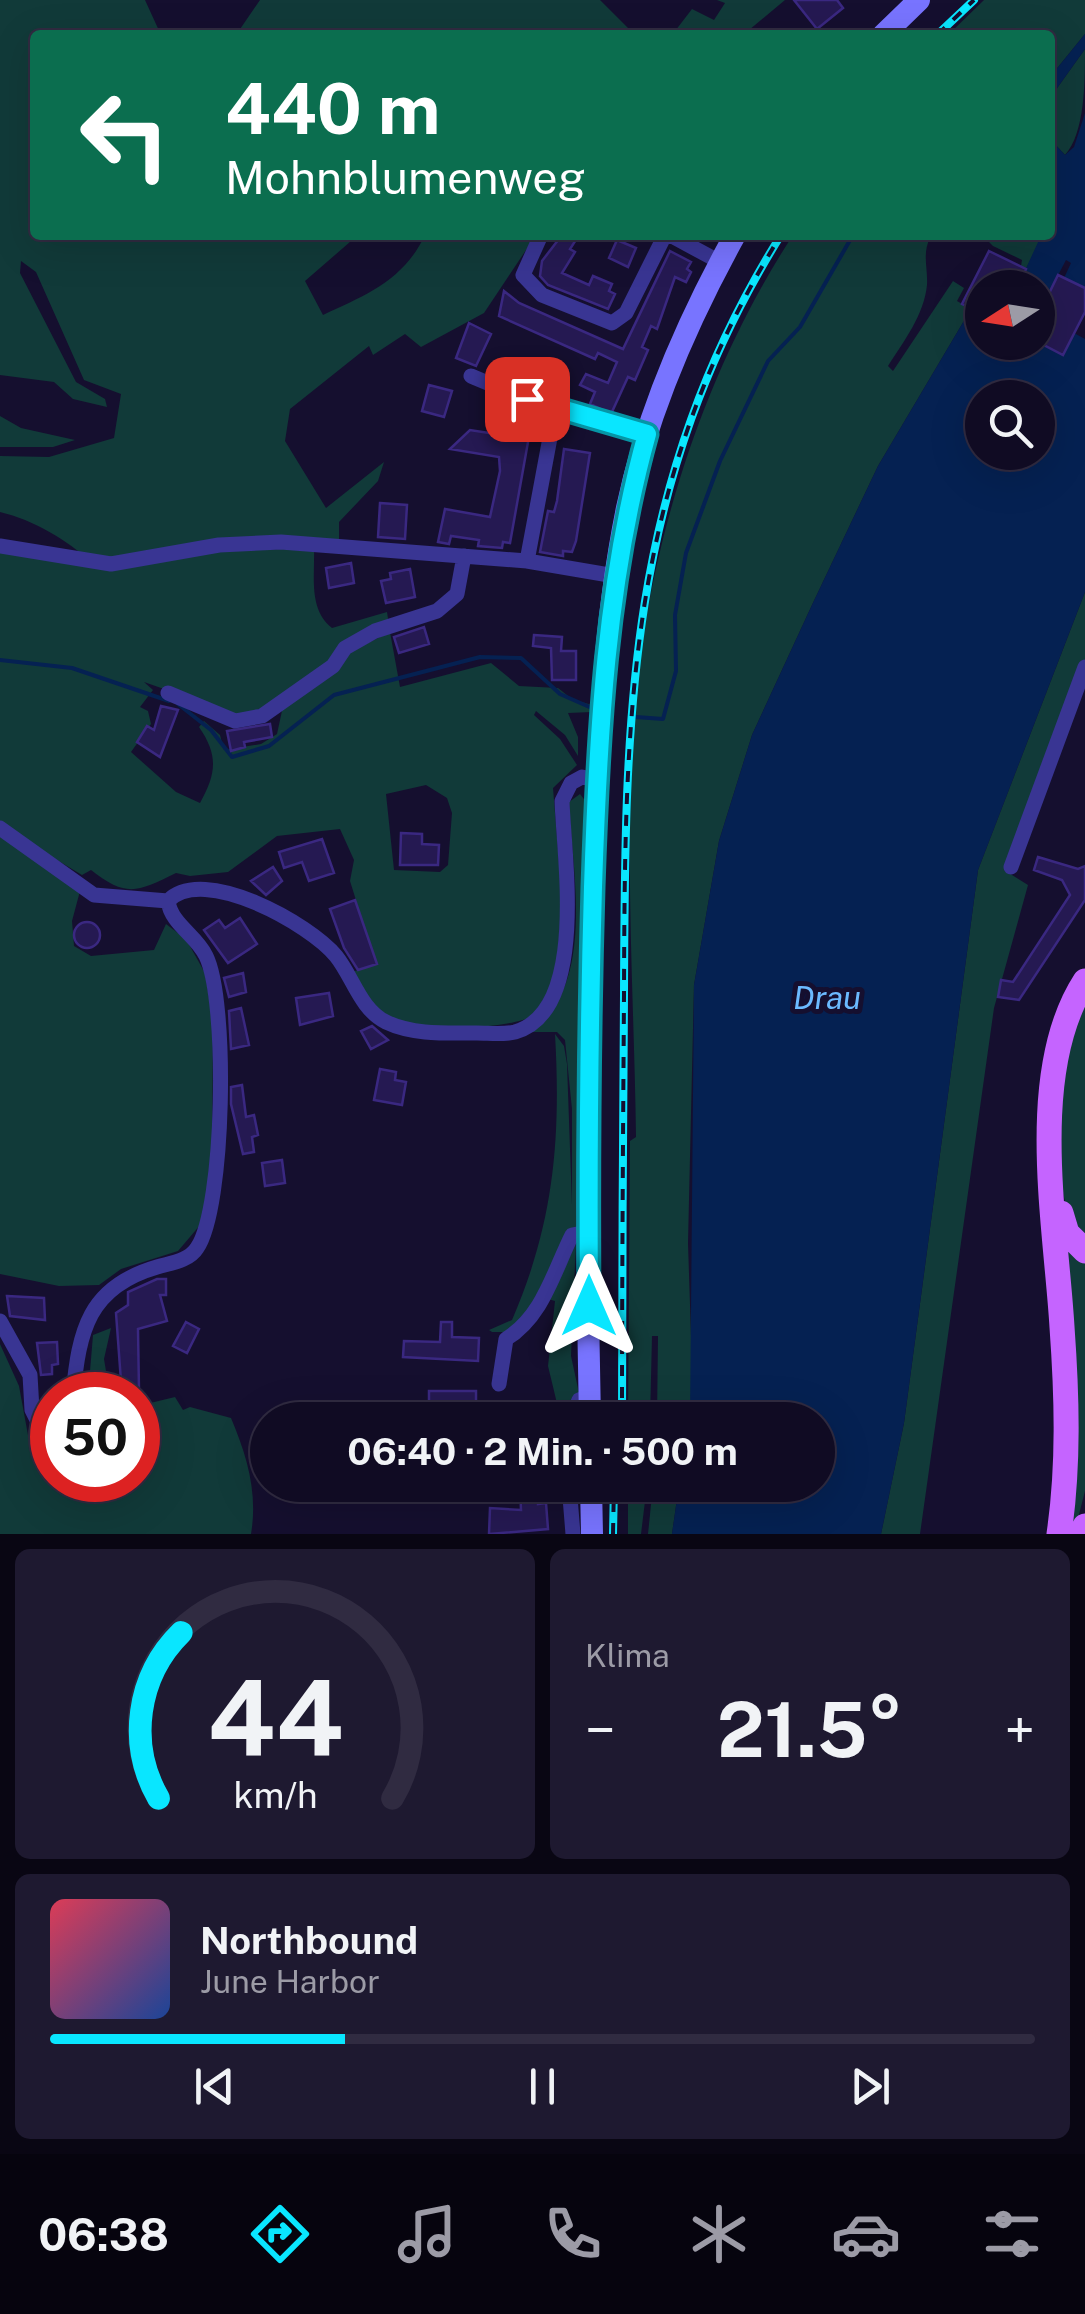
<!DOCTYPE html>
<html lang="de">
<meta charset="utf-8">
<style>
:root{--surface:#100b23;--page:#1e1930;--text:#f1f3f6;--muted:#9c9ba6;--line:#302b41;--accent:#09e6ff}
body{margin:0;font-family:"Public Sans",sans-serif;background:var(--page);color:var(--text);height:100vh;display:flex;flex-direction:column;font-size:38px;white-space:nowrap}
*{box-sizing:border-box;margin:0}
p{font-size:32px;color:var(--muted)}
.icon{flex:none;width:55px;height:55px;fill:none;stroke:currentColor;stroke-width:2;stroke-linecap:round;stroke-linejoin:round}
.map{position:relative;height:1534px;overflow:hidden}
.panel{display:flex;flex-direction:column;gap:15px;padding:15px;background:#090613;flex:1}
.panel>*{flex:none}
.banner{position:absolute;left:30px;top:30px;width:1025px;height:210px;border-radius:10px;box-shadow:0 10px 40px #0002,0 0 0 2px var(--line);background:#0b6e4f;color:#fff;overflow:hidden}
.needle{width:65px;rotate:258deg}
.tools{position:absolute;left:965px;top:270px;display:grid;gap:20px}
.tools a{display:grid;place-items:center;width:90px;height:90px;border-radius:50%;background:var(--surface);box-shadow:0 10px 40px #0002,0 0 0 2px var(--line);font-size:50px}
.speed{position:absolute;left:30px;top:1372px;display:flex;gap:20px;font-size:50px;font-weight:700;text-align:center}
.speed>*{display:grid;place-content:center;width:130px;height:130px;border-radius:50%;background:var(--surface);box-shadow:0 10px 40px #0002,0 0 0 2px var(--line);line-height:1}
.speed .limit{border:15px solid #d22;background:#fff;color:#111}
.pin{position:absolute;display:grid;place-items:center;width:85px;height:85px;color:#fff;margin:-42px;border-radius:20px;box-shadow:0 5px 15px #0006}
.me{position:absolute;width:110px;margin:-55px;rotate:0deg;stroke-linejoin:round;filter:drop-shadow(0 0 8px #0008)}
.turn{display:flex;align-items:center;gap:35px;height:210px;padding:0 30px;font-size:45px}
.turn .icon{width:130px;height:130px;stroke-width:2.5}
.turn b{display:block;font-size:70px;line-height:85px}
.big{font-size:75px;font-weight:700;line-height:1.1}
.panel .widget{flex:1;display:flex;flex-direction:column;justify-content:center;gap:15px;min-width:0;padding:0 35px;border-radius:15px;background:var(--page)}
.panel .dial{align-items:center;gap:0}
.dial svg{height:260px;overflow:visible;fill:none;stroke:var(--line);stroke-width:7;stroke-linecap:round;text-anchor:middle}
.dial text{fill:var(--text);stroke:none}
.song{display:flex;align-items:center;gap:30px}
.cover{width:120px;height:120px;border-radius:15px;background:linear-gradient(135deg,hsl(350 70% 55%),hsl(220 70% 35%))}
.played{height:10px;border-radius:5px;background:linear-gradient(90deg,var(--accent) 30%,var(--line) 30%)}
.keys{display:flex;justify-content:space-around;direction:ltr}
.heat{display:flex;justify-content:space-between;align-items:center;font-size:55px;direction:ltr}
.panel .tiles{flex:1;display:grid;gap:15px;grid-template-columns:1fr 1fr}
.widget:last-child{grid-column:span 2}
.trip{position:absolute;left:250px;top:1402px;width:585px;height:100px;border-radius:50px;background:var(--surface);box-shadow:0 10px 40px #0002,0 0 0 2px var(--line);font-weight:700;line-height:100px;text-align:center}
.dock{display:flex;height:160px;justify-content:space-around;align-items:center;background:#06040e;color:var(--muted)}
.dock .icon{width:70px;height:70px}
.dock .selected{color:var(--accent)}
.dock b{font-size:45px;color:var(--text)}
.map>svg:first-child{display:block}
.green{fill:#113a39;fill-rule:evenodd}
.water{fill:#052152;fill-rule:evenodd}
.lines{fill:none;stroke-linecap:round;stroke-linejoin:round}
.stream{stroke:#052152;stroke-width:4}
.building{fill:#251952;stroke:#3a2881;stroke-width:2.5}
.minor{stroke:#393593;stroke-width:15}
.secondary{stroke:#7874ff;stroke-width:22}
.primary{stroke:#c564ff;stroke-width:25}
.rail-casing{stroke:#09e6ff;stroke-width:8}
.rail{stroke:#150f2f;stroke-width:4;stroke-dasharray:11;stroke-linecap:butt}
.route-casing{stroke:#0696a6;stroke-width:25}
.route{stroke:#09e6ff;stroke-width:18}
.labels{text-anchor:middle;dominant-baseline:central;stroke-width:10;stroke-linejoin:round;paint-order:stroke}
.water-label{font-size:32px;font-style:italic;fill:#6bbaff;stroke:#150f2f}
</style>
<div class="map">
<svg width="1085" height="1534" viewBox="0 0 1085 1534">
<rect width="100%" height="100%" fill="#150f2f"/>
<path class="green" d="M0 0H145L161 35H35V235H358L305 281 323 315C366 295 404 280 425 235H536L484 313 421 347 405 334 373 355 369 346 290 409 285 441 326 508 384 462 378 481 339 522V542L92 562C66 540 34 520 0 512V456L49 457 114 438 121 394 84 380 36 272 21 261 20 273 76 382 105 399 107 407 73 399 54 382 0 375Z
M260 0H600L635 35H236Z
M717 0H785L743 35H672L692 9 714 20 725 3Z
M984 0H1085V34L1050 77V35H948Z
M1085 49C1085 82 1085 133 1065 155L1050 139V98Z
M793 235H941L930 238C922 254 928 268 927 285 924 315 904 341 888 366L893 371 953 281 964 288 957 301 971 309 878 466 812 605 752 735 719 841 694 985 688 1243 693 1397 690 1420H657L658 1336H652L650 1420H628L630 1141 636 1137C634 977 620 803 642 645 663 502 714 356 793 235Z
M982 235H1033L1040 240 1026 269 1021 266 1022 260 993 246Z
M0 416 21 428 75 440 53 447H0Z
M0 546 101 569 198 552 314 548C315 576 308 609 332 628L387 612 389 625 267 706 241 716 144 682 153 690 140 707 148 711 151 724 131 752 176 792 200 803C216 774 219 756 199 727L204 721 220 735 224 750 261 744 277 734 283 706 348 653 390 632 400 687 491 663 519 686 558 688 572 699 592 705V712L568 713 578 737V756L565 735 536 711 534 715 560 739 577 765 553 788 562 901 556 977 534 1016C504 1030 416 1033 387 1015 371 1005 362 988 352 972L376 964 350 881 354 860 340 829 277 836 228 872 190 876 176 873C137 892 127 898 91 870L82 875 0 826ZM426 785 447 798 452 813 448 865 440 872 394 870 386 794Z
M1085 592V659L1004 870 1028 885 994 1008 920 1534H881L904 1423 978 870Z
M580 794 587 803 576 1228 538 1306 507 1332H492L489 1330 512 1320C554 1223 561 1139 555 1034L564 1046 567 1064 572 1205V1109L565 1040 557 1032H530C597 985 572 873 569 802Z
M0 834 80 891 72 921 74 946 91 956 154 950 166 924 186 939 205 973 213 1023 212 1177 201 1224 178 1251 121 1269 99 1285 59 1286 0 1274Z
M1085 1000V1243C1040 1187 1060 1063 1085 1000Z
M1063 1242 1085 1258V1491L1074 1534H1065Z
M576 1244 571 1356 579 1393 569 1403 566 1420H561L548 1366 555 1301 548 1299Z
M111 1328 104 1359 110 1395H88L93 1335Z
M0 1344 19 1386 30 1446 52 1442V1480H138V1406L175 1397 183 1410 190 1407 231 1418C247 1456 258 1493 251 1534H0Z
M628 1485H647L641 1534H628Z
M653 1485H679L672 1534H648Z"/>
<path class="water" d="M1085 34V49L1050 98V77Z
M1085 113V288L1064 278 1071 263 1066 260 1039 312 1038 288H1017L1039 240 1033 235H1050V139L1065 155 1074 147Z
M971 309 982 314V342L1037 343 1063 355 1074 333 1085 339V592L978 870 904 1423 881 1534H672L679 1485H818V1420H690L694 985 719 841 752 735 812 605 878 466ZM982 398H1038V452H982Z"/>
<g class="lines">
<path class="stream" d="M0 660 72 668 169 701
M178 704 211 730 232 757 269 746 334 695 480 657 521 658 560 694 594 709
M636 717 663 719 676 671 675 615 686 553 720 461 768 361 800 327 853 235"/>
</g>
<path class="building" d="M794 0H837L843 8 817 29Z
M562 235H579L570 249 575 252 562 273 589 285 593 276 612 284 609 291 615 294 608 309 548 285 540 276 542 261Z
M617 240 636 248 628 267 609 258Z
M670 251 691 262 687 269 691 272 686 282 675 277 657 329 651 326 642 347 648 350 635 380 628 377 611 414 590 404 595 392 580 385 586 374 608 383 617 362 598 353 595 359 499 316 504 291 519 303 623 349Z
M989 251 1026 269 1017 288H982V314L962 304Z
M1058 275 1085 288V312L1063 355 1038 342V316Z
M469 323 491 334 476 366 456 358Z
M429 385 452 391 444 417 422 411Z
M518 408 533 414 510 543 503 542 502 548 478 546 479 540 451 536 449 544 438 542 445 509 490 517 500 471 499 457 450 449 470 430 502 435 506 409Z
M564 449 590 453 576 541 572 552 563 551V556L540 552 548 511 554 512 557 501Z
M380 503 407 505 405 539 378 537Z
M351 563 354 583 329 588 326 568Z
M410 569 415 597 386 603 381 581 391 579 390 573Z
M424 627 429 644 399 653 394 637Z
M534 635 562 637 561 651H576V680H552L551 648 533 646Z
M161 706 178 710 160 757 137 742 147 726 154 730Z
M270 724 272 737 244 742 245 747 231 751 227 731Z
M401 833 422 834V844L439 845 438 865H400Z
M322 839 334 873 309 881 302 862 284 868 279 852Z
M1038 857 1078 869 1085 866V900L1019 1000 998 997 1001 980 1013 982 1070 895 1062 880 1034 870Z
M273 867 282 881 266 895 251 881Z
M355 900 377 964 358 970 344 948 330 909Z
M240 918 257 944 228 963 204 930 219 920 225 928Z
M74 935a13 13 0 1 1 26 0a13 13 0 1 1-26 0Z
M243 973 246 992 229 997 224 978Z
M329 993 333 1016 300 1025 296 998Z
M241 1008 249 1045 231 1049 229 1011Z
M372 1026 388 1040 371 1049 361 1031Z
M380 1069 396 1072 395 1080 406 1082 402 1105 374 1100Z
M242 1085 246 1117 254 1115 258 1135 252 1137 254 1152 243 1154 231 1104V1087Z
M282 1160 285 1183 265 1186 262 1163Z
M157 1279H166V1295H160L167 1321 138 1329 139 1391 122 1395 116 1313 128 1305V1292Z
M7 1296 44 1298 45 1320 10 1316Z
M186 1322 199 1329 187 1353 173 1346Z
M441 1322H452V1337L479 1338 478 1361 403 1357 404 1341 440 1342Z
M57 1342 58 1364 52 1365V1374L41 1375 37 1343Z
M429 1391H476V1410L434 1415 429 1413Z
M507 1404H529V1420H507Z
M520 1485H538V1504L546 1503 548 1529 489 1534 490 1508 521 1510Z"/>
<g class="lines">
<path class="minor" d="M541 235 523 275 542 295 612 323 626 313 665 235
M670 235 720 262
M471 376 555 411
M0 546 111 564 219 545 281 542 527 561 615 576
M527 561 555 411 647 434
M168 693 235 721 262 716 333 666 345 648 375 631 437 611 457 594 464 556
M0 828 94 895 168 901
M1011 867 1085 667
M0 1321 30 1375 32 1410 43 1432 52 1433
M499 1384 506 1339C543 1316 553 1273 572 1235L588 1232
M73 1395C79 1331 88 1287 157 1267 170 1263 189 1261 197 1248 225 1207 228 1000 206 956 196 935 171 924 168 901 203 864 310 924 336 956 353 977 360 1009 386 1022 413 1035 447 1033 477 1033 489 1033 503 1035 515 1032 588 1011 564 859 562 801L571 783 582 777 597 780
M571 1420 579 1400 589 1397
M569 1485 573 1534"/>
<path class="secondary" d="M883 35 919 0
M590 1420C586 1241 587 1062 593 884 598 759 602 631 627 508 647 413 688 320 735 235
M591 1485 592 1534"/>
<path class="primary" d="M1061 1213 1067 1233 1085 1251
M1059 1534C1069 1466 1067 1396 1062 1327 1056 1225 1026 1072 1085 981
M1083 1534 1085 1526"/>
<defs>
<path id="rail" d="M937 35 974 0
M622 1420C622 1278 623 1137 624 995 625 715 626 483 781 235
M613 1534 614 1485"/>
</defs>
<use href="#rail" class="rail-casing"/>
<use href="#rail" class="rail"/>
</g>
<g class="lines">
<defs>
<path id="route" d="M527 399 647 434C606 581 598 734 593 887 589 1026 588 1166 589 1306"/>
</defs>
<use href="#route" class="route-casing"/>
<use href="#route" class="route"/>
</g>
<g class="labels">
<g class="water-label">
<text x="827" y="997">Drau</text>
</g>
</g>
</svg>
<div class="tools">
<a><svg class="needle" viewBox="-14 -14 28 28"><path d="M0-13l5 13h-10z" fill="#e53935"/><path d="M0 13l5-13h-10z" fill="#9c9ba6"/></svg></a>
<a><svg class="icon" aria-label="search" viewBox="0 0 24 24"><circle cx="10" cy="10" r="6"/><path d="M15 15l6 6"/></svg></a>
</div>
<div class="speed"><div class="limit">50</div></div>
<div class="pin" style="left:527px;top:399px;background:#d93025"><svg class="icon" aria-label="arrive" viewBox="0 0 24 24"><path d="M6 21V4h12l-3 4 3 4H6"/></svg></div>
<svg class="me" style="left:589px;top:1306px" viewBox="-20 -20 40 40"><path d="M0-17L14 15 0 8-14 15z" fill="#09e6ff" stroke="#fff" stroke-width="4"/></svg>
<div class="trip">06:40 · 2 Min. · 500 m</div>
<div class="banner">
<div class="turn"><svg class="icon" aria-label="left" viewBox="0 0 24 24"><path d="M17 20v-9H6M10 6l-5 5 5 5"/></svg><div><b>440 m</b>Mohnblumenweg</div></div>
</div>
</div>
<section class="panel">
<div class="tiles">
<div class="widget dial"><svg viewBox="0 0 100 80">
<path d="M14 69A42 42 0 1 1 86 69"/>
<path d="M14 69A42 42 0 0 1 21 18" stroke="#09e6ff"/>
<text x="50" y="56" font-size="32" font-weight="700">44</text>
<text x="50" y="72" font-size="11">km/h</text>
</svg></div>
<div class="widget"><p>Klima</p>
<div class="heat"><a>−</a><b class="big">21.5°</b><a>+</a></div>
</div>
<div class="widget">
<div class="song"><i class="cover"></i><div><b>Northbound</b><p>June Harbor</p></div></div>
<div class="played"></div>
<div class="keys"><svg class="icon" aria-label="previous" viewBox="0 0 24 24"><path d="M18 5L8 12l10 7zM5 5v14"/></svg><svg class="icon" aria-label="pause" viewBox="0 0 24 24"><path d="M8 5v14M16 5v14"/></svg><svg class="icon" aria-label="next" viewBox="0 0 24 24"><path d="M6 5l10 7-10 7zM19 5v14"/></svg></div>
</div>
</div>
</section>
<nav class="dock">
<b>06:38</b>
<svg class="icon selected" aria-label="directions" viewBox="0 0 24 24"><path d="M12 3l9 9-9 9-9-9zM9 14v-3h6M13 9l2 2-2 2"/></svg>
<svg class="icon" aria-label="music" viewBox="0 0 24 24"><path d="M9 18V5l10-2v13"/><circle cx="6" cy="18" r="3"/><circle cx="16" cy="16" r="3"/></svg>
<svg class="icon" aria-label="phone" viewBox="0 0 24 24"><path d="M5 4h4l2 5-3 2q2 4 5 5l2-3 5 2v4C11 20 4 13 5 4z"/></svg>
<svg class="icon" aria-label="climate" viewBox="0 0 24 24"><path d="M12 3v18M4 7l16 10M4 17L20 7"/></svg>
<svg class="icon" aria-label="car" viewBox="0 0 24 24"><path d="M5 17H2v-5l4-1 3-4h7l3 4 3 1v5h-3M9 17h6M6 11h13"/><circle cx="7" cy="17" r="2"/><circle cx="17" cy="17" r="2"/></svg>
<svg class="icon" aria-label="filters" viewBox="0 0 24 24"><path d="M4 7h16M4 17h16"/><circle cx="9" cy="7" r="2"/><circle cx="15" cy="17" r="2"/></svg>
</nav>
